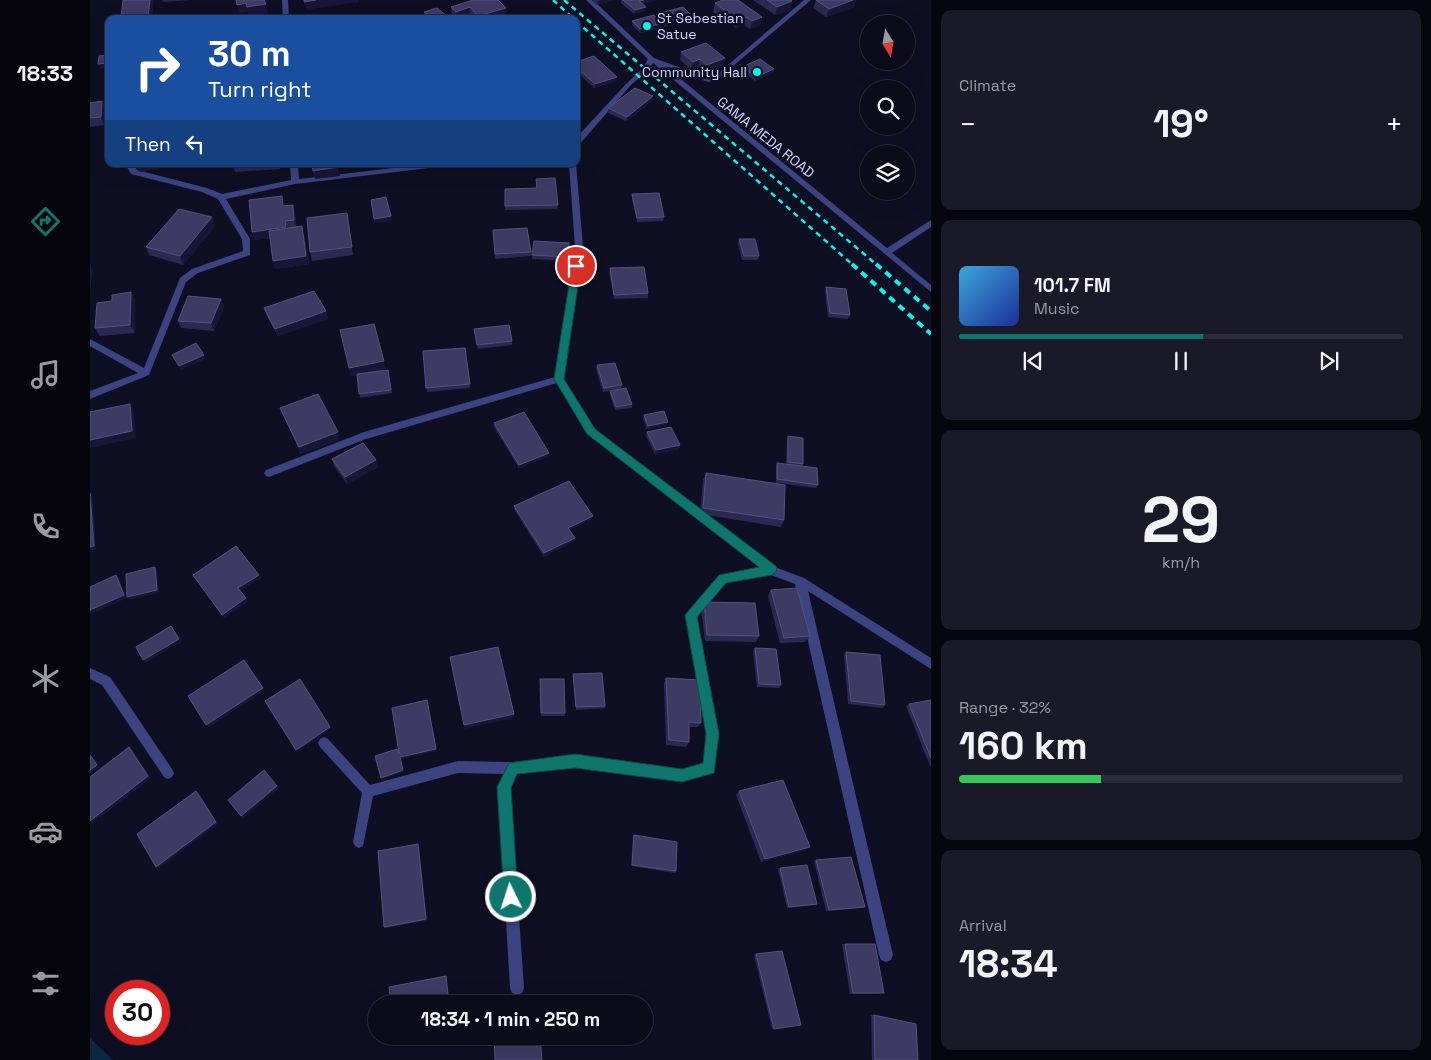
<!DOCTYPE html>
<meta charset="utf-8">
<style>
:root{--surface:#0b0b1a;--page:#191927;--text:#f1f3f6;--muted:#9a9ba2;--line:#2b2b39;--accent:#0f766e}
body{margin:0;font-family:"Space Grotesk",sans-serif;background:var(--page);color:var(--text);height:100vh;display:flex;flex-direction:column;font-size:19px;white-space:nowrap}
*{box-sizing:border-box;margin:0}
p{font-size:16px;color:var(--muted)}
.icon{flex:none;width:28px;height:28px;fill:none;stroke:currentColor;stroke-width:2;stroke-linecap:round;stroke-linejoin:round}
.map{position:relative;flex:1;overflow:hidden}
.side{display:flex;flex-direction:column;gap:10px;padding:10px;background:#06060e;width:500px}
.side>*{flex:none}
.hud{position:absolute;left:15px;top:15px;width:475px;height:152px;border-radius:10px;box-shadow:0 5px 20px #0002,0 0 0 1px var(--line);background:#1a4fa0;color:#fff;overflow:hidden}
.needle{width:32px;rotate:169deg}
.controls{position:absolute;left:770px;top:15px;display:grid;gap:10px}
.controls a{display:grid;place-items:center;width:55px;height:55px;border-radius:50%;background:var(--surface);box-shadow:0 5px 20px #0002,0 0 0 1px var(--line);font-size:25px}
.speed{position:absolute;left:15px;top:980px;display:flex;gap:10px;font-size:25px;font-weight:700;text-align:center}
.speed>*{display:grid;place-content:center;width:65px;height:65px;border-radius:50%;background:var(--surface);box-shadow:0 5px 20px #0002,0 0 0 1px var(--line);line-height:1}
.speed .limit{border:8px solid #d22;background:#fff;color:#111}
.pin{position:absolute;display:grid;place-items:center;width:42px;height:42px;color:#fff;margin:-21px;border:2px solid #fff;border-radius:50%;box-shadow:0 1px 5px #0007}
.me{position:absolute;width:55px;margin:-28px;rotate:356deg;stroke-linejoin:round;filter:drop-shadow(0 0 4px #0008)}
.turn{display:flex;align-items:center;gap:18px;height:105px;padding:0 20px;font-size:22px}
.turn .icon{width:65px;height:65px;stroke-width:2.5}
.turn b{display:block;font-size:35px;line-height:42px}
.then{display:flex;align-items:center;height:48px;padding:0 20px;background:#0003;gap:10px;font-size:19px}
.big{font-size:38px;font-weight:600;line-height:1.1}
.side .widget{flex:1;display:flex;flex-direction:column;justify-content:center;gap:8px;min-width:0;padding:0 18px;border-radius:10px;background:var(--page)}
.side .dial{align-items:center;gap:0}
.dial b{font-size:65px;line-height:1}
.song{display:flex;align-items:center;gap:15px}
.cover{width:60px;height:60px;border-radius:8px;background:linear-gradient(135deg,hsl(200 70% 55%),hsl(230 70% 35%))}
.played{height:5px;border-radius:2px;background:linear-gradient(90deg,var(--accent) 55%,var(--line) 55%)}
.keys{display:flex;justify-content:space-around;direction:ltr}
.heat{display:flex;justify-content:space-between;align-items:center;font-size:28px;direction:ltr}
.charge{height:8px;border-radius:4px;background:linear-gradient(90deg,#34c759 32%,var(--line) 0)}
.trip{position:absolute;left:278px;top:995px;width:285px;height:50px;border-radius:25px;background:var(--surface);box-shadow:0 5px 20px #0002,0 0 0 1px var(--line);font-weight:600;line-height:50px;text-align:center}
main{display:flex;flex:1;min-height:0}
.tab-bar{display:flex;flex-direction:column;width:90px;justify-content:space-around;align-items:center;background:#04040a;color:var(--muted)}
.tab-bar .icon{width:35px;height:35px}
.tab-bar .selected{color:var(--accent)}
.tab-bar b{font-size:22px;color:var(--text)}
.map>svg:first-child{display:block}
.water{fill:#0b2640}
.lines{fill:none;stroke-linecap:round;stroke-linejoin:round}
.minor{fill:#3b4381;fill-rule:evenodd}
.rail-far1{stroke:#06f6eb;stroke-width:2.5;stroke-dasharray:5.5 4.5;stroke-linecap:butt}
.rail{stroke:#06f6eb;stroke-width:4;stroke-dasharray:7 5.5;stroke-linecap:butt}
.wall{fill:#2b2851}
.shaded-wall{fill:#181637}
.building{fill:#3d3a64;stroke:#54527c}
.route{fill:#0f766e;stroke:#0a4d48}
.poi-dot{fill:#06f6eb;stroke:#0f0f23;stroke-width:2}
.labels{text-anchor:middle;dominant-baseline:central;stroke-width:5;stroke-linejoin:round;paint-order:stroke}
.far-poi-label{font-size:14px;fill:#d2d4fe;stroke:#0f0f23;text-anchor:start}
.far-street-label{font-size:14px;fill:#d2d4fe;stroke:#0f0f23}
</style>
<main>
<nav class="tab-bar">
<b>18:33</b>
<svg class="icon selected" aria-label="directions" viewBox="0 0 24 24"><path d="M12 3l9 9-9 9-9-9zM9 14v-3h6M13 9l2 2-2 2"/></svg>
<svg class="icon" aria-label="music" viewBox="0 0 24 24"><path d="M9 18V5l10-2v13"/><circle cx="6" cy="18" r="3"/><circle cx="16" cy="16" r="3"/></svg>
<svg class="icon" aria-label="phone" viewBox="0 0 24 24"><path d="M5 4h4l2 5-3 2q2 4 5 5l2-3 5 2v4C11 20 4 13 5 4z"/></svg>
<svg class="icon" aria-label="climate" viewBox="0 0 24 24"><path d="M12 3v18M4 7l16 10M4 17L20 7"/></svg>
<svg class="icon" aria-label="car" viewBox="0 0 24 24"><path d="M5 17H2v-5l4-1 3-4h7l3 4 3 1v5h-3M9 17h6M6 11h13"/><circle cx="7" cy="17" r="2"/><circle cx="17" cy="17" r="2"/></svg>
<svg class="icon" aria-label="filters" viewBox="0 0 24 24"><path d="M4 7h16M4 17h16"/><circle cx="9" cy="7" r="2"/><circle cx="15" cy="17" r="2"/></svg>
</nav>
<div class="map">
<svg width="841" height="1060" viewBox="0 0 841 1060">
<rect width="100%" height="100%" fill="#0f0f23"/>
<path class="water" d="M0 1038 23 1060H0Z"/>
<g class="lines">
<path class="minor" d="M192 0H198L199 19H193Z
M496 0H503L564 58 618 78 625 76 714 0H721L629 78 618 82 575 66 797 248 841 220V227L802 253 841 285V292L563 63 558 70 541 85 489 145H486V138L537 83 553 68 558 59Z
M19 106V110L0 112V108Z
M486 163 493 247 473 379 504 428 685 567 714 578 841 658V669L718 591 803 955 801 960 796 962 791 960 789 955 705 584 681 575 636 583 607 616 629 734 623 772 592 781 485 767 427 773 420 787 434 988 432 993 427 995 422 993 420 988 408 787 414 774 368 773 283 796 273 846 269 848 265 846 263 842 272 793 230 747 228 743 230 739 234 737 238 739 280 785 368 761 423 762 485 755 592 769 614 764 617 734 596 615 629 576 670 568 498 434 467 383 276 439 179 477 176 476 174 473 176 470 274 432 465 377 485 247 479 164Z
M35 164H43L47 170 117 188 132 194 201 180 200 164H208L209 179 338 164H360L356 166 205 184 136 199 160 239V255L108 273 96 282 59 375 0 399V391L48 373 0 346V339L54 368 90 278 102 269 153 251 152 239 128 199 112 192 41 174Z
M0 668 20 677 82 769 84 773 82 777 78 779 74 777 12 685 0 679Z"/>
<path class="rail-far1" d="M463 0 484 19
M474 0 787 265
M486 21 763 265"/>
<path class="rail" d="M762 264 841 334
M786 264 841 311"/>
</g>
<path class="wall" d="M33 0 62 19H31Z
M72 0H101L73 2Z
M501 0H524L507 5Z
M531 0H566L553 4 555 11 544 14 531 3Z
M633 0 670 25 660 29 654 25 646 28 623 12 625 3Z
M663 0H701L702 1 700 10 685 15Z
M726 0H766L764 7 736 17 723 8Z
M361 7 416 8V16L407 19H383L380 16 370 19H365L362 15Z
M334 12 359 19H337L334 17Z
M567 14 601 20 575 27 572 24V27L550 33 542 25V21L566 16Z
M591 52 635 58 633 67 615 74 608 68 601 70 590 60Z
M486 62 526 81 504 88 486 71Z
M652 67 684 69 683 73 665 81 651 71Z
M12 101 16 110 14 125 0 127V103Z
M562 101 536 121 518 113V108Z
M143 164H190V169L145 172Z
M325 164H349L325 166Z
M446 179 468 205 467 209 415 210V189L446 188Z
M542 194 574 217 573 221 547 222 542 199Z
M195 206 205 213 206 227 214 234 219 264 185 269 180 238 165 240 162 232Z
M257 213 263 255 222 261 220 252Z
M122 217 125 226 93 265 59 255 56 247Z
M403 234 441 252V256L405 259Z
M649 239 669 256 668 260H652L648 243Z
M479 243 478 261 442 259V255Z
M520 268 558 293V298L524 299 519 272Z
M736 287 760 315 758 319 738 317 735 291Z
M41 292 45 300V333L10 336 5 328 22 301Z
M131 299 134 307 124 331 91 328 88 321Z
M174 308 236 311 238 319 188 336 177 316Z
M384 329 422 341V345L388 349Z
M250 330 296 369 278 373 298 370 302 393 270 398 267 375 261 376Z
M375 348 380 388 337 392 333 351Z
M507 365 532 385 531 389 513 392 506 369Z
M520 391 542 404V408L525 410 520 395Z
M190 408 250 439 211 454Z
M554 415 577 425 557 429 553 419Z
M404 423 459 456 429 468 404 427Z
M557 432 589 449 565 454 556 436Z
M698 436 713 464 712 466 728 485 726 488 686 483V467L687 463 696 464 697 440Z
M242 459 288 467 257 484 244 466Z
M616 473 694 520 691 527 610 514 613 480Z
M424 506 502 519 479 530 485 538 484 541 454 557 424 509Z
M681 590 720 636 715 642 690 643 678 596Z
M614 602 669 636 666 642 615 641 611 608Z
M665 648 691 685 689 688 667 687 663 651Z
M756 652 795 705 792 708 758 704 754 654Z
M483 674 515 706V708L486 710 483 677Z
M576 678 611 723 608 727H599V742L596 747 576 745 574 683Z
M450 682 475 713V716H451Z
M841 700V766H840L816 706 819 704Z
M649 791 716 850 671 862 646 795Z
M544 835 586 871 585 873 541 866 543 837Z
M328 844 337 920 295 928 294 927Z
M726 860 775 907 772 908 736 911 724 861Z
M690 868 727 904 725 905 697 908 688 869Z
M752 944H755L794 993 760 994Z
M666 954 684 1029H682L664 955Z
M781 1015H784L828 1060H782Z"/>
<path class="shaded-wall" d="M60 0H64L62 19H58V17Z
M226 0H269V2L216 10 214 2Z
M511 0H524L507 5 508 1Z
M554 0H566L549 6V1Z
M763 0H766L764 7 736 17 739 9Z
M702 1 700 10 685 15 687 7Z
M156 3 176 4 178 13 159 16 158 12 149 13 147 5Z
M380 7V16L370 19H366V12Z
M556 7 555 11 544 14 545 10Z
M416 8V16L407 19H389L388 16Z
M602 16 601 20 575 27 576 23Z
M656 17 654 25 646 28 648 20Z
M672 17 670 25 660 29 662 21Z
M572 23V27L550 33V29Z
M635 58 633 67 615 74 617 65Z
M610 59 608 68 601 70 603 62Z
M19 63V68L10 69 8 64Z
M684 69 683 73 665 81 666 77Z
M527 77 526 81 504 88 505 84Z
M563 96 562 101 536 121 537 117Z
M12 101 16 110 14 125 11 117Z
M46 164H69L70 168 50 172Z
M110 164H130L112 168Z
M248 164 250 176 225 179 223 171Z
M203 205 205 213 207 228 204 220Z
M301 216 302 221 285 223 284 219Z
M122 217 125 226 93 265 90 256Z
M195 221 198 230V236L165 240 162 232Z
M212 226 219 264 185 269 183 261Z
M0 264 3 270 0 291Z
M41 292 45 300V333L40 325Z
M131 299 134 307 124 331 121 323Z
M236 311 238 319 188 336 185 329Z
M114 355 116 359 91 370 89 366Z
M294 361 296 369 261 376 259 368Z
M40 404 44 411 46 438 0 448V440Z
M578 422 577 425 557 429 558 426Z
M248 432 250 439 211 454 209 447Z
M590 445 589 449 565 454 566 450Z
M459 453V456L429 468V465Z
M286 460 288 467 257 484 255 477Z
M0 493 3 496 6 549 0 551Z
M503 516 502 519 477 531 478 528Z
M485 538 484 541 454 557V553Z
M65 567 67 570 69 593 40 600 37 597Z
M26 575 29 578 37 598 0 615V610Z
M169 575 171 578 150 591 148 588Z
M156 598 158 602 134 618 132 615Z
M81 626 91 641 56 663 53 660Z
M154 660 175 690 119 727 116 725Z
M337 700 347 751 311 759 314 772 292 780 291 778 310 757Z
M424 714V718L374 729V725Z
M240 727 241 729 207 752 206 750Z
M39 747 42 750 61 778 0 825V821Z
M0 752 10 767 0 774Z
M174 770 189 788 153 818 151 816Z
M106 791 109 793 128 824 69 868 66 867Z
M328 844 329 845 337 920 336 919Z
M720 847 716 850 671 862 675 859Z"/>
<path class="building" d="M33 0H60L58 17 31 19Z
M146 0H174L176 4 157 7 156 3 147 5Z
M214 0H226L214 2Z
M383 0H408L416 8 388 16 380 7 366 12 361 7Z
M533 0H554L549 1 556 7 545 10Z
M633 0H648L672 17 662 21 656 17 648 20 625 3Z
M677 0H701L702 1 687 7Z
M726 0H763L739 9Z
M593 7 602 16 576 23 567 14Z
M347 8 359 18 356 19H342L334 12Z
M564 15 572 23 550 29 542 21Z
M616 43 635 58 617 65 610 59 603 62 591 52Z
M19 55V63L8 64 9 56Z
M504 56 527 77 505 84 486 67V62Z
M670 59 684 69 666 77 652 67Z
M545 88 563 96 537 117 518 108Z
M12 101 11 117 0 118V103Z
M222 164H248V167L223 171Z
M465 178 468 205 415 206V189L447 188 446 179Z
M569 193 574 217 547 218 542 194Z
M192 196 193 206 203 205 204 220 195 221 196 227 162 232 159 200Z
M296 197 301 216 284 219 281 200Z
M89 209 122 217 90 256 56 247Z
M257 213 262 247 220 252 217 218Z
M212 226 216 256 183 261 179 231Z
M437 228 441 252 405 254 403 230Z
M649 239H665L669 256H654Z
M444 241 479 243 478 257 442 255Z
M554 267 558 293 524 295 520 268Z
M736 287 756 289 760 315 740 313Z
M224 291 236 311 185 329 174 308Z
M41 292 40 325 5 328 7 303 22 301V295Z
M98 296 131 299 121 323 88 321Z
M284 324 294 361 259 368 250 330Z
M419 325 422 341 387 345 384 329Z
M106 343 114 355 89 366 82 355Z
M375 348 380 384 336 388 333 351Z
M525 363 532 385 514 388 507 365Z
M298 370 301 390 269 394 267 374Z
M536 388 542 404 526 407 520 391Z
M228 394 248 432 209 447 190 408Z
M40 404 42 431 0 440V412Z
M574 411 578 422 558 426 554 415Z
M434 412 459 453 429 465 404 423Z
M581 427 590 445 566 450 557 432Z
M698 436 713 438V464L698 462Z
M273 443 286 460 255 477 242 459Z
M687 463 727 468 728 485 687 479Z
M616 473 695 485 694 520 613 508Z
M479 481 503 516 478 528 485 538 454 553 424 506Z
M0 493 4 546 0 547Z
M146 546 169 575 148 588 156 598 132 615 103 575Z
M65 567 67 590 37 597 36 574Z
M26 575 34 595 0 610V587Z
M707 588 720 636 694 638 681 590Z
M614 602 665 603 669 636 617 635Z
M81 626 89 639 53 660 46 647Z
M408 647 424 714 374 725 360 657Z
M665 648 686 649 691 685 669 684Z
M756 652 790 655 795 705 761 701Z
M154 660 173 688 116 725 98 696Z
M512 673 515 706 486 707 483 674Z
M576 678 610 680 611 723 599 722V742L579 740Z
M210 679 240 727 206 750 175 701Z
M450 679H474L475 713H451Z
M337 700 346 749 310 757 313 770 291 778 285 756 307 749 309 753 302 708Z
M841 700V758L819 704Z
M39 747 58 776 0 821V777Z
M0 755 7 765 0 770Z
M174 770 187 786 151 816 138 800Z
M693 780 720 847 675 859 649 791Z
M106 791 126 822 66 867 47 834Z
M544 835 587 842 586 871 542 865Z
M328 844 336 919 294 927 288 851Z
M761 857 775 907 739 910 726 860Z
M717 865 727 904 699 907 690 868Z
M755 944H785L794 993H763Z
M692 951 711 1025 684 1029 666 954Z
M356 976 359 1004H301L299 987Z
M784 1015 826 1024 828 1060H785Z
M404 1036H450L452 1060H405Z"/>
<path class="route" d="M486 263 491 266 474 379 505 429 686 566 687 570 682 575 636 583 607 617 629 734 624 773 592 782 485 768 427 774 421 788 428 897 426 902 421 904 416 902 414 897 407 787 419 763 485 754 592 769 613 763 616 734 595 615 629 575 669 567 497 434 466 382 464 379 482 266Z"/>
<g class="poi-dot">
<circle cx="557" cy="26" r="5"/>
<circle cx="667" cy="72" r="5"/>
</g>
<g class="labels">
<g class="far-poi-label">
<text x="567" y="18">St Sebestian<tspan x="567" dy="16">Satue</tspan></text>
<text x="657" y="72" text-anchor="end">Community Hall</text>
</g>
<g class="far-street-label">
<text transform="translate(676 137) rotate(39)">GAMA MEDA ROAD</text>
</g>
</g>
</svg>
<div class="controls">
<a><svg class="needle" viewBox="-14 -14 28 28"><path d="M0-13l5 13h-10z" fill="#e53935"/><path d="M0 13l5-13h-10z" fill="#9a9ba2"/></svg></a>
<a><svg class="icon" aria-label="search" viewBox="0 0 24 24"><circle cx="10" cy="10" r="6"/><path d="M15 15l6 6"/></svg></a>
<a><svg class="icon" aria-label="layers" viewBox="0 0 24 24"><path d="M12 4l9 5-9 5-9-5zM3 14l9 5 9-5"/></svg></a>
</div>
<div class="speed"><div class="limit">30</div></div>
<div class="pin" style="left:486px;top:266px;background:#d93025"><svg class="icon" aria-label="arrive" viewBox="0 0 24 24"><path d="M6 21V4h12l-3 4 3 4H6"/></svg></div>
<svg class="me" style="left:421px;top:897px" viewBox="-20 -20 40 40"><circle r="17" fill="#0f766e" stroke="#fff" stroke-width="3"/><path d="M0-11L8 9 0 5-8 9z" fill="#fff"/></svg>
<div class="trip">18:34 · 1 min · 250 m</div>
<div class="hud">
<div class="turn"><svg class="icon" aria-label="right" viewBox="0 0 24 24"><path d="M7 20v-9h11M14 6l5 5-5 5"/></svg><div><b>30 m</b>Turn right</div></div>
<div class="then">Then<svg class="icon" aria-label="left" viewBox="0 0 24 24"><path d="M17 20v-9H6M10 6l-5 5 5 5"/></svg></div>
</div>
</div>
<section class="side">
<div class="widget"><p>Climate</p>
<div class="heat"><a>−</a><b class="big">19°</b><a>+</a></div>
</div>
<div class="widget">
<div class="song"><i class="cover"></i><div><b>101.7 FM</b><p>Music</p></div></div>
<div class="played"></div>
<div class="keys"><svg class="icon" aria-label="previous" viewBox="0 0 24 24"><path d="M18 5L8 12l10 7zM5 5v14"/></svg><svg class="icon" aria-label="pause" viewBox="0 0 24 24"><path d="M8 5v14M16 5v14"/></svg><svg class="icon" aria-label="next" viewBox="0 0 24 24"><path d="M6 5l10 7-10 7zM19 5v14"/></svg></div>
</div>
<div class="widget dial"><b>29</b><p>km/h</p></div>
<div class="widget"><p>Range · 32%</p><b class="big">160 km</b><div class="charge"></div></div>
<div class="widget"><p>Arrival</p><b class="big">18:34</b></div>
</section>
</main>
